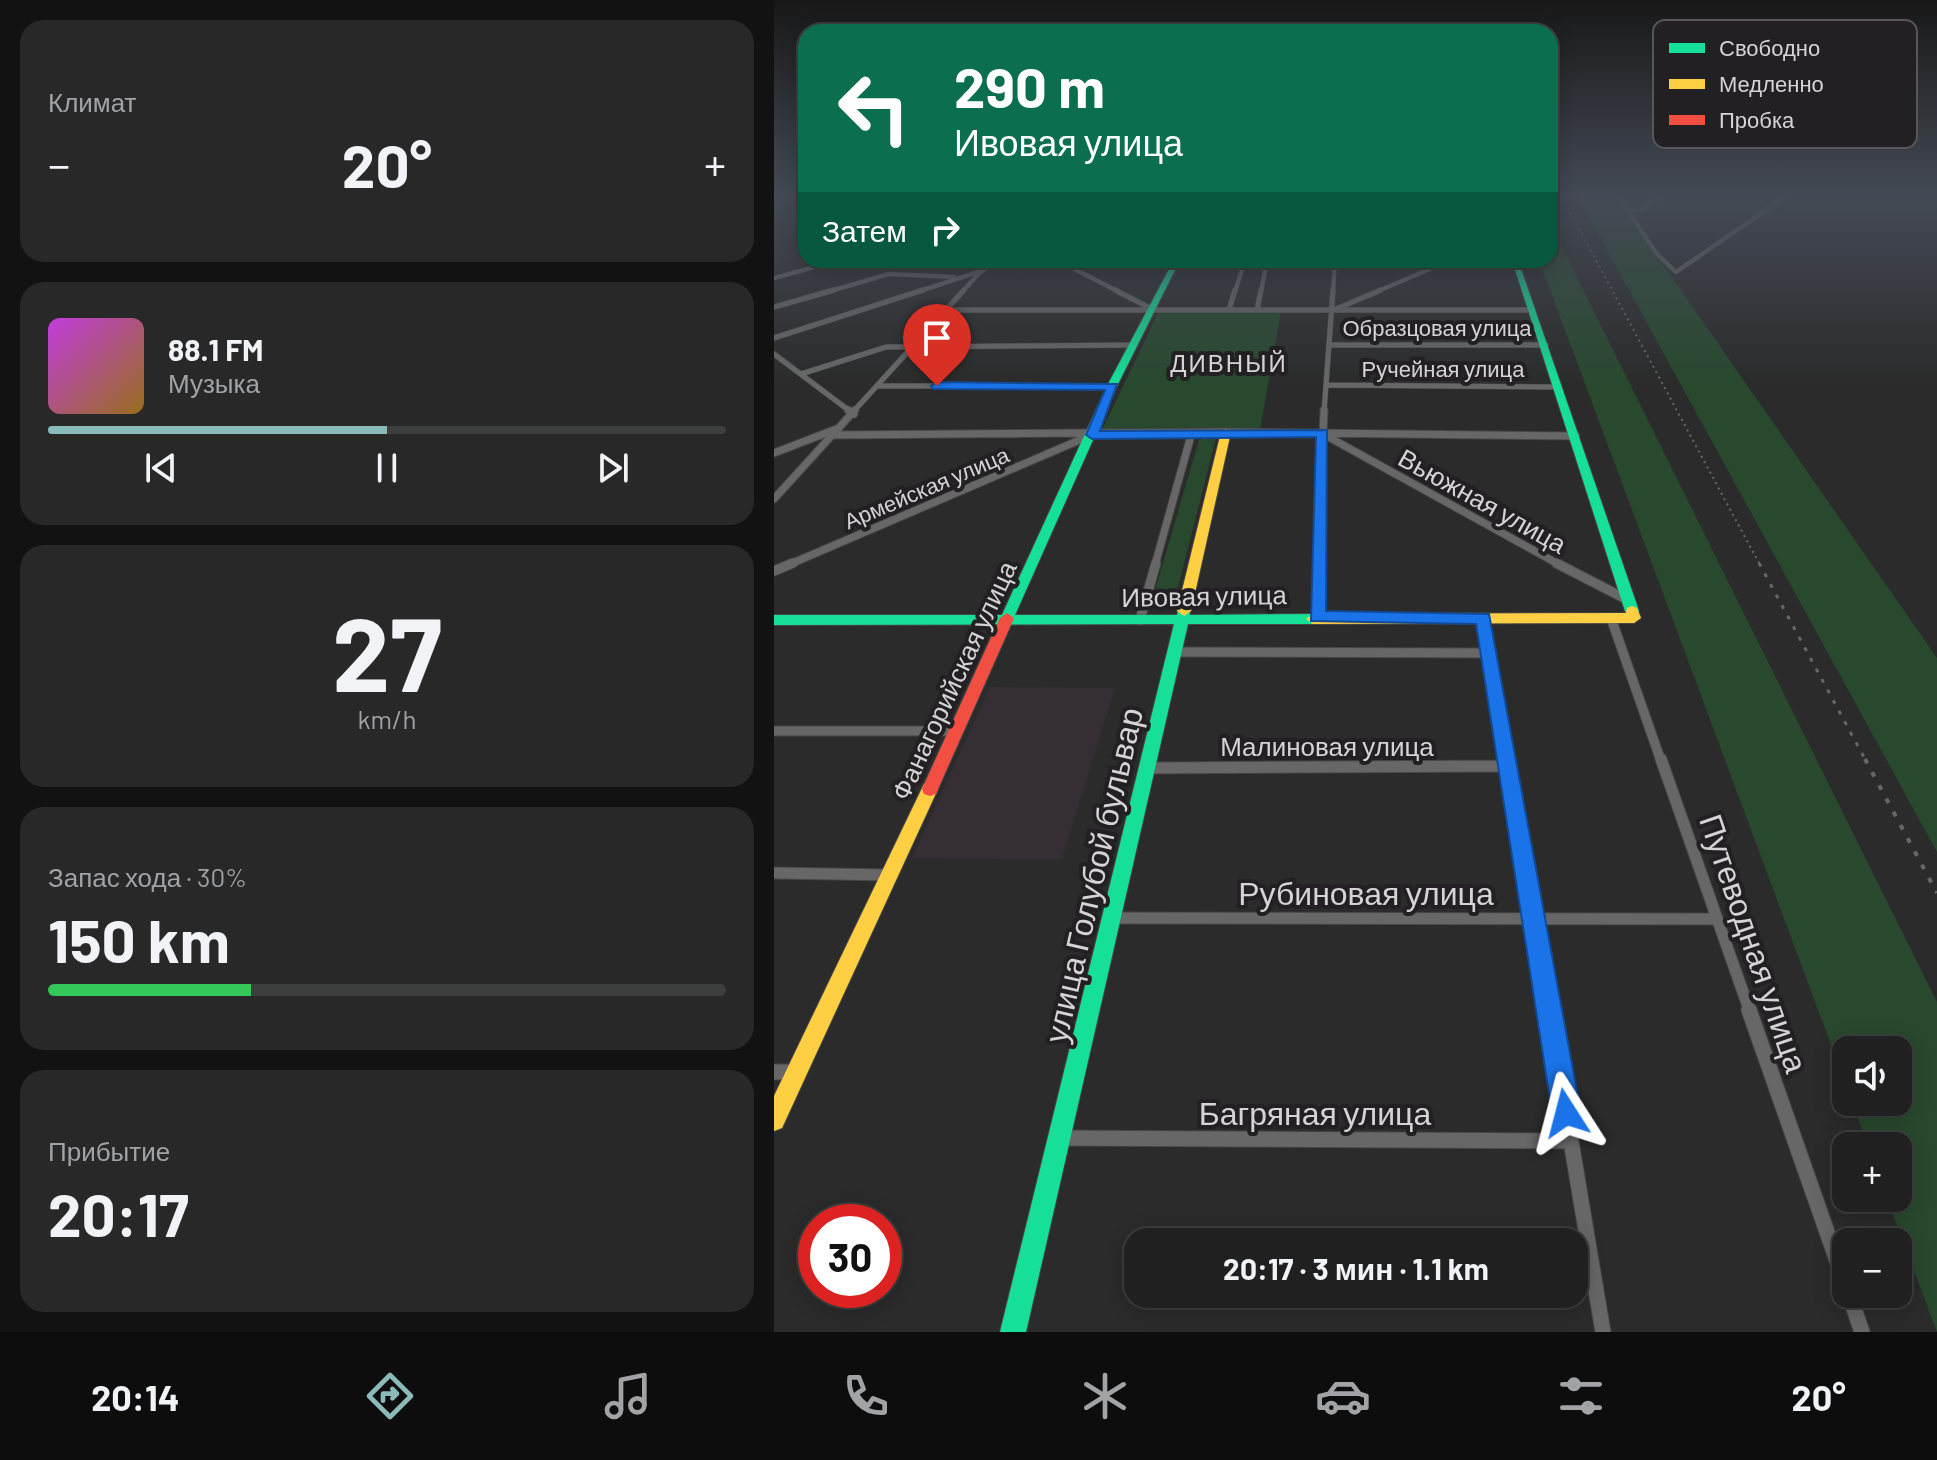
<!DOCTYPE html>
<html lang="ru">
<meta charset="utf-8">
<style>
:root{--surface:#202020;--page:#282829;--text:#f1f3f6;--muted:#a2a3a5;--line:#3d3e3e;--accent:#8bbbb9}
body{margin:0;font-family:Barlow,sans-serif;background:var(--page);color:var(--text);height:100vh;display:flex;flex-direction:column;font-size:30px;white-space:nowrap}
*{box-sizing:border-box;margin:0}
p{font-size:26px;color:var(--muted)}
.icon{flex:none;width:44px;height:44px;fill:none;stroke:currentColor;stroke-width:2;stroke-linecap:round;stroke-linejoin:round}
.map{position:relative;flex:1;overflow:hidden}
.panel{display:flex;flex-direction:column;gap:20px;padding:20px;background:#121212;width:774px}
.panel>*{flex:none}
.banner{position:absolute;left:24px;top:24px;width:760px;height:244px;border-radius:24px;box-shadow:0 4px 20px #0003,0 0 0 2px var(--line);background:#0b6e4f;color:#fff;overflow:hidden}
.tools{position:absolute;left:1058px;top:1036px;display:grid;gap:16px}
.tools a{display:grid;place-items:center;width:80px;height:80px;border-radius:16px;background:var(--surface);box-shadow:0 4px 20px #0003,0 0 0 2px var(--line);font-size:40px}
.speed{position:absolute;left:24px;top:1204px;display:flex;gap:16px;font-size:40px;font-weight:700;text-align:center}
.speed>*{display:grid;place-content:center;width:104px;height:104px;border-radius:50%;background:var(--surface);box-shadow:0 4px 20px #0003,0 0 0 2px var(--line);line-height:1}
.speed .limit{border:12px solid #d22;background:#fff;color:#111}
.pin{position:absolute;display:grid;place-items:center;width:68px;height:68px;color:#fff;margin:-82px -34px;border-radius:50% 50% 50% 0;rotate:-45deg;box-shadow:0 0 8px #0007}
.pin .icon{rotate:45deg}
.me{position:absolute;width:88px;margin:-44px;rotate:351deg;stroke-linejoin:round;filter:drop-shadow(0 0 6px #0008)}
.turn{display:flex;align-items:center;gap:28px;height:168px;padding:0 24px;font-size:36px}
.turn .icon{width:104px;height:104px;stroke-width:2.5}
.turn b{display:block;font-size:56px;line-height:68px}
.then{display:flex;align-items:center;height:76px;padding:0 24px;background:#0003;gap:16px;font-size:30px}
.big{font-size:60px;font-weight:700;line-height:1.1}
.panel .card{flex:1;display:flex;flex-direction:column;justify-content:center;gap:12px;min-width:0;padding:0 28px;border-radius:24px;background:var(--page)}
.panel .dial{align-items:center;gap:0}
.dial b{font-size:104px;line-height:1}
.song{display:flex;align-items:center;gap:24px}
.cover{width:96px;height:96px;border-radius:12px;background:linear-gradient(135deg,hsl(290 70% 55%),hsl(40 70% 35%))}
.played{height:8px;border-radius:4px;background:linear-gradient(90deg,var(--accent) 50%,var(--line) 50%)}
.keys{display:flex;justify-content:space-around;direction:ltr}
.heat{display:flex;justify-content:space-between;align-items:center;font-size:44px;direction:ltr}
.charge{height:12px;border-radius:6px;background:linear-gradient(90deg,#34c759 30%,var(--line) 0)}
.trip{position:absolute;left:350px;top:1228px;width:464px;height:80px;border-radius:24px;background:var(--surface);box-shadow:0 4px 20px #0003,0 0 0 2px var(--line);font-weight:700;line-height:80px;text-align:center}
.dock{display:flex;height:128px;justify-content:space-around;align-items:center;background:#0d0d0d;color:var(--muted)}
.dock .icon{width:56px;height:56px}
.dock .on{color:var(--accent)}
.dock b{font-size:36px;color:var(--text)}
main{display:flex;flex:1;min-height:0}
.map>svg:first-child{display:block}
.built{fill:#352f35}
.green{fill:#28492e}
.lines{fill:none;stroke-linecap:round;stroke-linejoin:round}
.street-far5-casing{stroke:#464646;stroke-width:5}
.street-far4-casing{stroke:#464646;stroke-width:6}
.street-far3-casing{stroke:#464646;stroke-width:9}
.street-far2-casing{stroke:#464646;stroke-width:11}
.street-far1-casing{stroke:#464646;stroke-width:13}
.street-casing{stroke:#464646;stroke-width:17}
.fast-casing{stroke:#464646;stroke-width:2}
.slow-casing{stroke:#464646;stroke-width:2}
.jam-casing{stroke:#464646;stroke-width:2}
.street-far5{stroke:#676767;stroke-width:4}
.street-far4{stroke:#676767;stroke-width:5}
.street-far3{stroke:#676767;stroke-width:7}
.street-far2{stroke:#676767;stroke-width:9}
.street-far1{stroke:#676767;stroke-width:11}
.street{stroke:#676767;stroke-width:15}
.fast{fill:#16e098;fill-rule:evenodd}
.slow{fill:#ffcf43;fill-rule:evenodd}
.jam{fill:#f24e42;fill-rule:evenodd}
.rail-far2{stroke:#676767;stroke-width:2;stroke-dasharray:2 4;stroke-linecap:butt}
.rail-far1{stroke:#676767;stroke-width:3;stroke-dasharray:4 8;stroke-linecap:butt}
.rail{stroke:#676767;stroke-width:4;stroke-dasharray:5 10;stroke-linecap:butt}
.route{fill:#1a73e8;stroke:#114b97;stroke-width:2}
.labels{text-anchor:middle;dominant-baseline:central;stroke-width:8;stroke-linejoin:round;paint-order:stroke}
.far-street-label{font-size:22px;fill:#d5d4d5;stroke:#222022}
.far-neighbourhood-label{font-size:24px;letter-spacing:2px;fill:#d5d4d5;stroke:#222022}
.street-label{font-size:26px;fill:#d5d4d5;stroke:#222022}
.near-street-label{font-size:32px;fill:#d5d4d5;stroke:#222022}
.key{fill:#222022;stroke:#585658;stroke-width:2}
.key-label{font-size:22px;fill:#d5d4d5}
</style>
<main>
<section class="panel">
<div class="card"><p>Климат</p>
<div class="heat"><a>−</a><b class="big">20°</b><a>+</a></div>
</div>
<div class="card">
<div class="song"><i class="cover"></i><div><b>88.1 FM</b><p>Музыка</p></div></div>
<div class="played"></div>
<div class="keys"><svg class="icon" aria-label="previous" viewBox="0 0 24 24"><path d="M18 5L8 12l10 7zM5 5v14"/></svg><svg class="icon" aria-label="pause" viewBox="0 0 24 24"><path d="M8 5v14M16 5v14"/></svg><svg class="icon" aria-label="next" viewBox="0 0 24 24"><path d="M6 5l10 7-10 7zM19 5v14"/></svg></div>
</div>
<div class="card dial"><b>27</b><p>km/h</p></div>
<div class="card"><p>Запас хода · 30%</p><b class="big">150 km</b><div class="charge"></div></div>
<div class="card"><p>Прибытие</p><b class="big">20:17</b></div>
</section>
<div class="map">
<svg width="1163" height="1332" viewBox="0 0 1163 1332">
<rect width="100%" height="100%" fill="#2b2b2b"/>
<path class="built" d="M216 687 341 688 288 859 138 858Z"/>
<path class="green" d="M804 197H842L1163 658V852Z
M782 235 1163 1002V1332L1113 1198H1124V1146H1094L1078 1102H1124V1050H1072V1085L765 260H776V242Z
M385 311H507L486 430H328Z
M431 438H442L400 603 381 609 377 604 425 440Z"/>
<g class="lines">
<defs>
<path id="street-far5" d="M845 197 883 254 902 272 1011 197
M855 211 865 210 888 197
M283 260 345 292
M0 278 66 260
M53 292 115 274 180 277
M143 292 210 270
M188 292 217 260
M461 292 471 260
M487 292 493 260
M559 292 561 260
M602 292 677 260"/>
<path id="street-far4" d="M341 290 376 308
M0 307 60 290
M562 309 607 290
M175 310H758
M455 310 461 290
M483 310 487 290
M0 338 149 290
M555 345H772
M0 354 77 412
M27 374 112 347 360 345
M552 385 785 387
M105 386H338
M79 412 190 290
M550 412 559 290"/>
<path id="street-far3" d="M74 410 80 414
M60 435 452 432 802 436
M551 435 786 565
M0 453 65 428
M0 499 81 410
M14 565 315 436
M381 565 418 432
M544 565 550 410"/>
<path id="street-far2" d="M782 563 852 599
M0 571 19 563
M543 617 544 563
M709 618 733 761
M837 618 887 761
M366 620 382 563
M399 652 715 653
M0 731H179"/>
<path id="street-far1" d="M733 759 775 1012
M887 759 976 1012
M373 768 734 766
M0 873 117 875
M336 918 943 919"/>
<path id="street" d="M775 1010 829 1332
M975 1010 1072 1286
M0 1072H21
M284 1138 797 1141
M1075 1294 1088 1332"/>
<path id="fast" d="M400 260H406L343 386 241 615H403L405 608H415L416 615 539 614 546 619 539 624H414L252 1332H226L400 624 0 625V615H228L333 386Z
M738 260H744L865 611 863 614H853L851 611Z"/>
<path id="slow" d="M452 429 457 432 417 611 410 616 403 611 447 432Z
M858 606 863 608 867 618 860 623 539 624 532 619 539 614 852 613 853 608Z
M156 782 162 784 164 789 8 1128 0 1131V1096L150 784Z"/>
<path id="jam" d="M233 613 240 618 164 789 162 794 156 796 150 794 148 789 226 618Z"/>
</defs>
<use href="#street-far5" class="street-far5-casing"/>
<use href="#street-far4" class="street-far4-casing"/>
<use href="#street-far3" class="street-far3-casing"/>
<use href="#street-far2" class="street-far2-casing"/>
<use href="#street-far1" class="street-far1-casing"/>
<use href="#street" class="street-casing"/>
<use href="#fast" class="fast-casing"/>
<use href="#slow" class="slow-casing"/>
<use href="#jam" class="jam-casing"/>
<use href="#street-far5" class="street-far5"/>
<use href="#street-far4" class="street-far4"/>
<use href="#street-far3" class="street-far3"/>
<use href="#street-far2" class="street-far2"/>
<use href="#street-far1" class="street-far1"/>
<use href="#street" class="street"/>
<use href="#fast" class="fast"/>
<use href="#slow" class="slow"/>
<use href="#jam" class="jam"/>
<path class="rail-far2" d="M788 197 986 565"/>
<path class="rail-far1" d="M985 563 1092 761"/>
<path class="rail" d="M1091 759 1163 893"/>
</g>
<linearGradient id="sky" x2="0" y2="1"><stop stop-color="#181818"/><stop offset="0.51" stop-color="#444a55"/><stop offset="1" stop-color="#444a55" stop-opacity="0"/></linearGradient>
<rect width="1163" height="384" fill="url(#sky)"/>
<path class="route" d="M163 382 343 384 326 431 553 430 552 611 715 614 807 1113 802 1123 792 1127 782 1123 778 1113 702 624 537 621 542 437 318 439 312 435 331 390 159 389 157 386Z"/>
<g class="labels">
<g class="far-street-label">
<text x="663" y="327">Образцовая улица</text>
<text x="669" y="368">Ручейная улица</text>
<text transform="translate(152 487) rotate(-23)">Армейская улица</text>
</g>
<g class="far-neighbourhood-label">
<text x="455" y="362">ДИВНЫЙ</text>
</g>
<g class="street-label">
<text transform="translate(709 500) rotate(29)">Вьюжная улица</text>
<text transform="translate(430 595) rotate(-1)">Ивовая улица</text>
<text transform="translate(179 680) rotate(-65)">Фанагорийская улица</text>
<text x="553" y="745">Малиновая улица</text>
</g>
<g class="near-street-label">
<text transform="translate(318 875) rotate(-77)">улица Голубой бульвар</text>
<text x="592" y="892">Рубиновая улица</text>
<text transform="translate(981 943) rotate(71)">Путеводная улица</text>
<text x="541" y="1112">Багряная улица</text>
</g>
</g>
<rect x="879" y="20" width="264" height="128" rx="12" class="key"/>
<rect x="895" y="43" width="36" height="10" fill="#16e098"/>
<rect x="895" y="79" width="36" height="10" fill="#ffcf43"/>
<rect x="895" y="115" width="36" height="10" fill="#f24e42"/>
<g class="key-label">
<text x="945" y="56">Свободно</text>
<text x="945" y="92">Медленно</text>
<text x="945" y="128">Пробка</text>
</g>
</svg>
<div class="tools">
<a><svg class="icon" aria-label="sound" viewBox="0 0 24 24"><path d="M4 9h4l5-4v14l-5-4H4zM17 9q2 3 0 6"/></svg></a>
<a>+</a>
<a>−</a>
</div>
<div class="speed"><div class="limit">30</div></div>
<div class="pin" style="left:163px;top:386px;background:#d93025"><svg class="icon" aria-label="arrive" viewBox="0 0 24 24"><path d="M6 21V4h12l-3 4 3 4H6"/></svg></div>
<svg class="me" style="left:792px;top:1113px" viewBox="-20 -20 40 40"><path d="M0-17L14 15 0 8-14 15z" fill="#1a73e8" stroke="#fff" stroke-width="4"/></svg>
<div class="trip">20:17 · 3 мин · 1.1 km</div>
<div class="banner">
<div class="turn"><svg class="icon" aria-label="left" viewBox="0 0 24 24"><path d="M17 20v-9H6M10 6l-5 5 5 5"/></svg><div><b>290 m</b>Ивовая улица</div></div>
<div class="then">Затем<svg class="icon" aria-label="right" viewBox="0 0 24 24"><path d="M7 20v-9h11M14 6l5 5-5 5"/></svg></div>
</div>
</div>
</main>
<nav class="dock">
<b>20:14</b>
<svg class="icon on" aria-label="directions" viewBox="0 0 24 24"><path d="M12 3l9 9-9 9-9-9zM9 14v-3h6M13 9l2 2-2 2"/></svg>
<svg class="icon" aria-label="music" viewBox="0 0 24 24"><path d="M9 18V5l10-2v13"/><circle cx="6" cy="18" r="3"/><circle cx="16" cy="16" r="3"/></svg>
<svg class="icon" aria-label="phone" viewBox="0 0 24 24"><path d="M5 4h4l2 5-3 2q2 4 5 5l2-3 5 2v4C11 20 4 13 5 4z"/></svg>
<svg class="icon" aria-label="climate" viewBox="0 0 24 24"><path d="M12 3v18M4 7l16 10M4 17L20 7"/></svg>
<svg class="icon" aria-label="car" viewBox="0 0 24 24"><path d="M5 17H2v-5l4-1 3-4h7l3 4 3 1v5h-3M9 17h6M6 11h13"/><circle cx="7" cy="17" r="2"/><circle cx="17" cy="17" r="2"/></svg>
<svg class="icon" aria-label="filters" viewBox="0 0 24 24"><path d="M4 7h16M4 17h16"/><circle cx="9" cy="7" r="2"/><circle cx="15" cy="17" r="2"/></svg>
<b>20°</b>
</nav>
